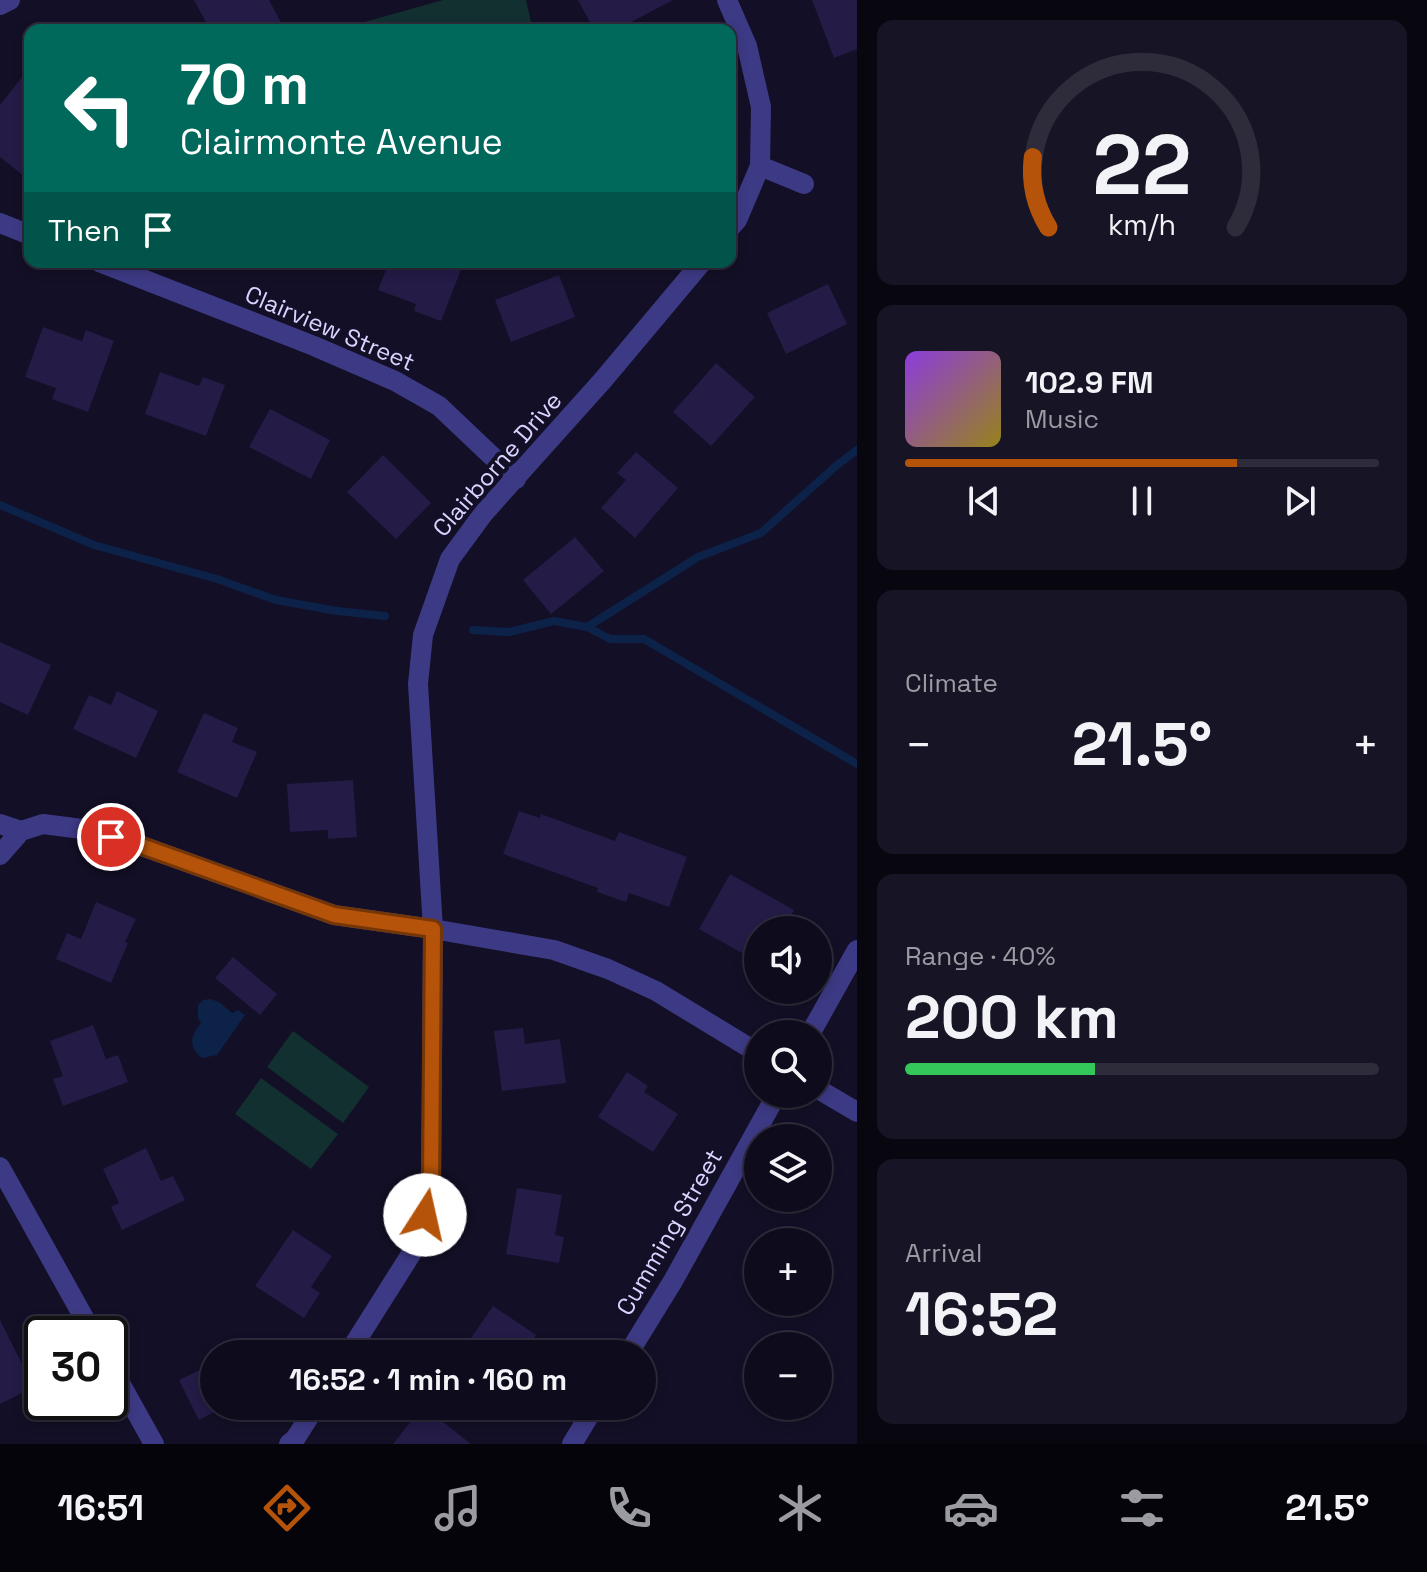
<!DOCTYPE html>
<meta charset="utf-8">
<style>
:root{--surface:#0e0b1c;--page:#171425;--text:#f1f3f6;--muted:#9b9ba3;--line:#2e2b3b;--accent:#b45309}
body{margin:0;font-family:"Space Grotesk",sans-serif;background:var(--page);color:var(--text);height:100vh;display:flex;flex-direction:column;font-size:30px;white-space:nowrap}
*{box-sizing:border-box;margin:0}
p{font-size:26px;color:var(--muted)}
.icon{flex:none;width:44px;height:44px;fill:none;stroke:currentColor;stroke-width:2;stroke-linecap:round;stroke-linejoin:round}
.map{position:relative;flex:1;overflow:hidden}
.side{display:flex;flex-direction:column;gap:20px;padding:20px;background:#08060f;width:570px}
.side>*{flex:none}
.hud{position:absolute;left:24px;top:24px;width:712px;height:244px;border-radius:16px;box-shadow:0 4px 12px #0003,0 0 0 2px var(--line);background:#00695c;color:#fff;overflow:hidden}
.tools{position:absolute;left:744px;top:916px;display:grid;gap:16px}
.tools a{display:grid;place-items:center;width:88px;height:88px;border-radius:50%;background:var(--surface);box-shadow:0 4px 12px #0003,0 0 0 2px var(--line);font-size:40px}
.speed{position:absolute;left:24px;top:1316px;display:flex;gap:16px;font-size:40px;font-weight:700;text-align:center}
.speed>*{display:grid;place-content:center;width:104px;height:104px;border-radius:50%;background:var(--surface);box-shadow:0 4px 12px #0003,0 0 0 2px var(--line);line-height:1}
.speed .limit{border:4px solid #111;border-radius:12px;background:#fff;color:#111}
.pin{position:absolute;display:grid;place-items:center;width:68px;height:68px;color:#fff;margin:-34px;border:4px solid #fff;border-radius:50%;box-shadow:0 2px 8px #0007}
.me{position:absolute;width:88px;margin:-44px;rotate:10deg;stroke-linejoin:round;filter:drop-shadow(0 0 6px #0008)}
.turn{display:flex;align-items:center;gap:28px;height:168px;padding:0 24px;font-size:36px}
.turn .icon{width:104px;height:104px;stroke-width:2.5}
.turn b{display:block;font-size:56px;line-height:68px}
.then{display:flex;align-items:center;height:76px;padding:0 24px;background:#0003;gap:16px;font-size:30px}
.big{font-size:60px;font-weight:700;line-height:1.1}
.side .widget{flex:1;display:flex;flex-direction:column;justify-content:center;gap:12px;min-width:0;padding:0 28px;border-radius:16px;background:var(--page)}
.side .dial{align-items:center;gap:0}
.dial svg{height:208px;overflow:visible;fill:none;stroke:var(--line);stroke-width:7;stroke-linecap:round;text-anchor:middle}
.dial text{fill:var(--text);stroke:none}
.song{display:flex;align-items:center;gap:24px}
.cover{width:96px;height:96px;border-radius:12px;background:linear-gradient(135deg,hsl(270 70% 55%),hsl(50 70% 35%))}
.played{height:8px;border-radius:4px;background:linear-gradient(90deg,var(--accent) 70%,var(--line) 70%)}
.keys{display:flex;justify-content:space-around;direction:ltr}
.heat{display:flex;justify-content:space-between;align-items:center;font-size:44px;direction:ltr}
.charge{height:12px;border-radius:6px;background:linear-gradient(90deg,#34c759 40%,var(--line) 0)}
.trip{position:absolute;left:200px;top:1340px;width:456px;height:80px;border-radius:40px;background:var(--surface);box-shadow:0 4px 12px #0003,0 0 0 2px var(--line);font-weight:700;line-height:80px;text-align:center}
.menu{display:flex;height:128px;justify-content:space-around;align-items:center;background:#06040b;color:var(--muted)}
.menu .icon{width:56px;height:56px}
.menu .active{color:var(--accent)}
.menu b{font-size:36px;color:var(--text)}
main{display:flex;flex:1;min-height:0}
.map>svg:first-child{display:block}
.green{fill:#12302f}
.water{fill:#0c2248}
.lines{fill:none;stroke-linecap:round;stroke-linejoin:round}
.stream{stroke:#0c2248;stroke-width:8}
.building{fill:#241b47}
.street{stroke:#3d3a85;stroke-width:20}
.route-casing{stroke:#753606;stroke-width:20}
.route{stroke:#b45309;stroke-width:14}
.labels{text-anchor:middle;dominant-baseline:central;stroke-width:8;stroke-linejoin:round;paint-order:stroke}
.street-label{font-size:24px;fill:#d9d4ff;stroke:#130f26}
</style>
<main>
<div class="map">
<svg width="857" height="1444" viewBox="0 0 857 1444">
<rect width="100%" height="100%" fill="#130f26"/>
<path class="green" d="M443 0H526L533 30H336Z
M293 1031 369 1087 343 1123 267 1067Z
M261 1078 338 1134 311 1169 235 1114Z"/>
<path class="water" d="M210 999 219 1002 232 1013 238 1010 245 1015 217 1055 202 1058C188 1047 190 1036 201 1023L198 1018V1005L203 1000Z"/>
<g class="lines">
<path class="stream" d="M0 505 94 545 217 579 276 600 337 611 385 616
M587 627 698 557 761 533 837 465 857 450
M473 630 509 632 554 621 587 627 610 639H644L857 764"/>
</g>
<path class="building" d="M194 0H269L285 30H210Z
M578 0H673L616 30H594Z
M812 0H857V49L834 58Z
M30 67V181L0 157V105Z
M389 262H448L462 267 441 321 414 311 416 304 378 290Z
M559 275 575 317 511 342 495 300Z
M828 284 847 324 786 354 767 313Z
M43 327 82 341 86 330 114 341 88 412 52 399 56 388 25 377Z
M716 363 755 397 711 446 673 412Z
M160 372 199 386 203 377 225 385 206 436 145 414Z
M270 409 330 440 311 479 249 447Z
M636 452 678 488 635 538 601 508 626 480 617 473Z
M383 455 431 503 396 539 347 492Z
M575 537 604 571 551 614 523 580Z
M0 642 51 665 28 715 0 702Z
M117 691 158 711 136 758 73 729 89 695 111 705Z
M204 713 238 728 232 742 257 752 237 798 177 772Z
M353 780 357 837 328 839V830L290 832 287 784Z
M519 811 540 818 541 814 615 841 619 832 687 857 669 907 629 893 626 902 597 892 598 888 503 854Z
M730 874 794 910 783 930H758V962L699 929Z
M96 902 136 919 125 942 128 943 111 983 56 959 67 933 81 939Z
M233 957 277 994 260 1015 215 978Z
M93 1025 106 1059 118 1055 128 1082 63 1106 53 1079 63 1076 50 1041Z
M523 1028 525 1044 560 1039 566 1083 502 1091 494 1031Z
M627 1072 648 1086 644 1092 678 1114 653 1152 598 1117Z
M146 1148 161 1181 173 1176 185 1200 122 1230 111 1207 119 1203 103 1169Z
M517 1188 562 1195 555 1235 564 1237 559 1263 506 1254Z
M293 1230 332 1256 311 1287 320 1293 304 1318 255 1286Z
M493 1306 536 1335 523 1354H460Z
M0 1320 24 1368 32 1364 42 1383 0 1404Z
M214 1363V1412L199 1420 179 1380Z
M423 1406 471 1444H393Z"/>
<g class="lines">
<path class="street" d="M727 0 747 46 761 107 760 166 737 220 730 228
M0 5 10 0
M760 166 804 184
M0 223 30 235
M99 262 314 346 395 381 439 406 516 479
M0 824 21 831
M0 855 21 831 43 824 82 829 139 845 334 915 433 929 554 950 608 969 656 991 758 1053
M810 1034 857 950
M818 1089 857 1112
M0 1167 93 1334
M348 1354 418 1243 431 1188 433 929 418 684 423 635 450 559 483 514 603 380 702 262
M628 1354 673 1281 777 1094
M110 1365 154 1444
M289 1444 295 1439 316 1406
M572 1444 595 1406"/>
</g>
<g class="lines">
<defs>
<path id="route" d="M111 837 139 845 334 915 433 929 431 1188 425 1215"/>
</defs>
<use href="#route" class="route-casing"/>
<use href="#route" class="route"/>
</g>
<g class="labels">
<g class="street-label">
<text transform="translate(330 328) rotate(23)">Clairview Street</text>
<text transform="translate(497 464) rotate(-49)">Clairborne Drive</text>
<text transform="translate(669 1232) rotate(-60)">Cumming Street</text>
</g>
</g>
</svg>
<div class="tools">
<a><svg class="icon" aria-label="sound" viewBox="0 0 24 24"><path d="M4 9h4l5-4v14l-5-4H4zM17 9q2 3 0 6"/></svg></a>
<a><svg class="icon" aria-label="search" viewBox="0 0 24 24"><circle cx="10" cy="10" r="6"/><path d="M15 15l6 6"/></svg></a>
<a><svg class="icon" aria-label="layers" viewBox="0 0 24 24"><path d="M12 4l9 5-9 5-9-5zM3 14l9 5 9-5"/></svg></a>
<a>+</a>
<a>−</a>
</div>
<div class="speed"><div class="limit">30</div></div>
<div class="pin" style="left:111px;top:837px;background:#d93025"><svg class="icon" aria-label="arrive" viewBox="0 0 24 24"><path d="M6 21V4h12l-3 4 3 4H6"/></svg></div>
<svg class="me" style="left:425px;top:1215px" viewBox="-20 -20 40 40"><circle r="19" fill="#fff"/><path d="M0-13L10 11 0 6-10 11z" fill="#b45309"/></svg>
<div class="trip">16:52 · 1 min · 160 m</div>
<div class="hud">
<div class="turn"><svg class="icon" aria-label="left" viewBox="0 0 24 24"><path d="M17 20v-9H6M10 6l-5 5 5 5"/></svg><div><b>70 m</b>Clairmonte Avenue</div></div>
<div class="then">Then<svg class="icon" aria-label="arrive" viewBox="0 0 24 24"><path d="M6 21V4h12l-3 4 3 4H6"/></svg></div>
</div>
</div>
<section class="side">
<div class="widget dial"><svg viewBox="0 0 100 80">
<path d="M14 69A42 42 0 1 1 86 69"/>
<path d="M14 69A42 42 0 0 1 8 42" stroke="#b45309"/>
<text x="50" y="56" font-size="32" font-weight="700">22</text>
<text x="50" y="72" font-size="11">km/h</text>
</svg></div>
<div class="widget">
<div class="song"><i class="cover"></i><div><b>102.9 FM</b><p>Music</p></div></div>
<div class="played"></div>
<div class="keys"><svg class="icon" aria-label="previous" viewBox="0 0 24 24"><path d="M18 5L8 12l10 7zM5 5v14"/></svg><svg class="icon" aria-label="pause" viewBox="0 0 24 24"><path d="M8 5v14M16 5v14"/></svg><svg class="icon" aria-label="next" viewBox="0 0 24 24"><path d="M6 5l10 7-10 7zM19 5v14"/></svg></div>
</div>
<div class="widget"><p>Climate</p>
<div class="heat"><a>−</a><b class="big">21.5°</b><a>+</a></div>
</div>
<div class="widget"><p>Range · 40%</p><b class="big">200 km</b><div class="charge"></div></div>
<div class="widget"><p>Arrival</p><b class="big">16:52</b></div>
</section>
</main>
<nav class="menu">
<b>16:51</b>
<svg class="icon active" aria-label="directions" viewBox="0 0 24 24"><path d="M12 3l9 9-9 9-9-9zM9 14v-3h6M13 9l2 2-2 2"/></svg>
<svg class="icon" aria-label="music" viewBox="0 0 24 24"><path d="M9 18V5l10-2v13"/><circle cx="6" cy="18" r="3"/><circle cx="16" cy="16" r="3"/></svg>
<svg class="icon" aria-label="phone" viewBox="0 0 24 24"><path d="M5 4h4l2 5-3 2q2 4 5 5l2-3 5 2v4C11 20 4 13 5 4z"/></svg>
<svg class="icon" aria-label="climate" viewBox="0 0 24 24"><path d="M12 3v18M4 7l16 10M4 17L20 7"/></svg>
<svg class="icon" aria-label="car" viewBox="0 0 24 24"><path d="M5 17H2v-5l4-1 3-4h7l3 4 3 1v5h-3M9 17h6M6 11h13"/><circle cx="7" cy="17" r="2"/><circle cx="17" cy="17" r="2"/></svg>
<svg class="icon" aria-label="filters" viewBox="0 0 24 24"><path d="M4 7h16M4 17h16"/><circle cx="9" cy="7" r="2"/><circle cx="15" cy="17" r="2"/></svg>
<b>21.5°</b>
</nav>
